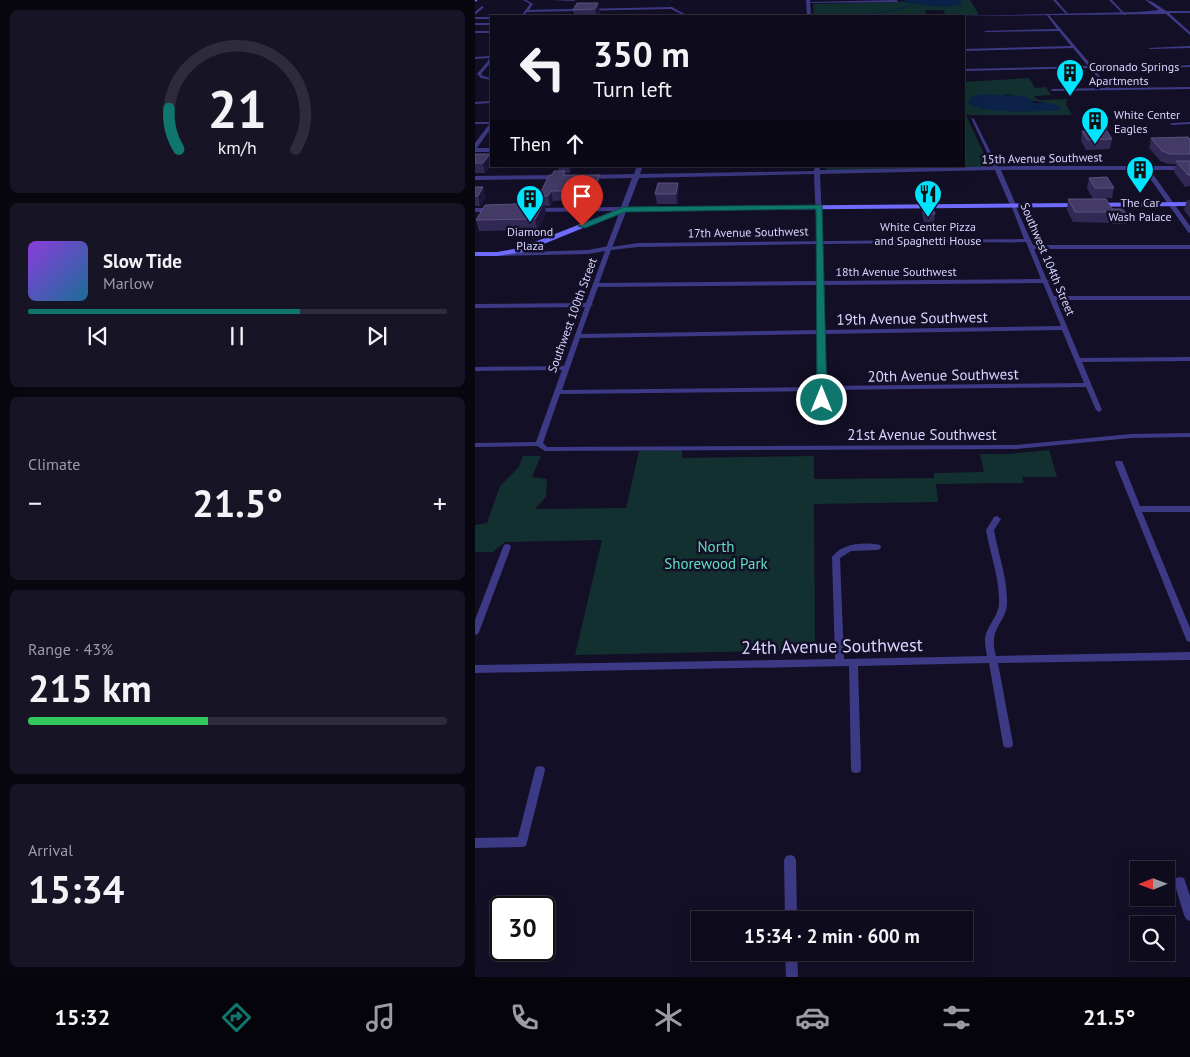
<!DOCTYPE html>
<meta charset="utf-8">
<style>
:root{--surface:#0e0b1c;--page:#171425;--text:#f1f3f6;--muted:#9b9ba3;--line:#2e2b3b;--accent:#0f766e}
body{margin:0;font-family:"PT Sans",sans-serif;background:var(--page);color:var(--text);height:100vh;display:flex;flex-direction:column;font-size:19px;white-space:nowrap}
*{box-sizing:border-box;margin:0}
p{font-size:16px;color:var(--muted)}
.icon{flex:none;width:28px;height:28px;fill:none;stroke:currentColor;stroke-width:2;stroke-linecap:round;stroke-linejoin:round}
.map{position:relative;flex:1;overflow:hidden}
.details{display:flex;flex-direction:column;gap:10px;padding:10px;background:#08060f;width:475px}
.details>*{flex:none}
.guide{position:absolute;left:15px;top:15px;width:475px;height:152px;border-radius:0px;box-shadow:0 5px 20px #0002,0 0 0 1px var(--line);background:#0e0b1c;color:var(--text);overflow:hidden}
.needle{width:32px;rotate:269deg}
.controls{position:absolute;left:655px;top:861px;display:grid;gap:10px}
.controls a{display:grid;place-items:center;width:45px;height:45px;border-radius:0px;background:var(--surface);box-shadow:0 5px 20px #0002,0 0 0 1px var(--line);font-size:25px}
.speed{position:absolute;left:15px;top:896px;display:flex;gap:10px;font-size:25px;font-weight:700;text-align:center}
.speed>*{display:grid;place-content:center;width:65px;height:65px;border-radius:50%;background:var(--surface);box-shadow:0 5px 20px #0002,0 0 0 1px var(--line);line-height:1}
.speed .limit{border:2px solid #111;border-radius:8px;background:#fff;color:#111}
.pin{position:absolute;display:grid;place-items:center;width:42px;height:42px;color:#fff;margin:-51px -21px;border-radius:50% 50% 50% 0;rotate:-45deg;box-shadow:0 0 5px #0007}
.pin .icon{rotate:45deg}
.me{position:absolute;width:55px;margin:-28px;rotate:0deg;stroke-linejoin:round;filter:drop-shadow(0 0 4px #0008)}
.turn{display:flex;align-items:center;gap:18px;height:105px;padding:0 20px;font-size:22px}
.turn .icon{width:65px;height:65px;stroke-width:2.5}
.turn b{display:block;font-size:35px;line-height:42px}
.then{display:flex;align-items:center;height:48px;padding:0 20px;background:#0003;gap:10px;font-size:19px}
.big{font-size:38px;font-weight:800;line-height:1.1}
.details .tile{flex:1;display:flex;flex-direction:column;justify-content:center;gap:8px;min-width:0;padding:0 18px;border-radius:8px;background:var(--page)}
.details .dial{align-items:center;gap:0}
.dial svg{height:130px;overflow:visible;fill:none;stroke:var(--line);stroke-width:7;stroke-linecap:round;text-anchor:middle}
.dial text{fill:var(--text);stroke:none}
.song{display:flex;align-items:center;gap:15px}
.cover{width:60px;height:60px;border-radius:8px;background:linear-gradient(135deg,hsl(270 70% 55%),hsl(200 70% 35%))}
.played{height:5px;border-radius:2px;background:linear-gradient(90deg,var(--accent) 65%,var(--line) 65%)}
.keys{display:flex;justify-content:space-around;direction:ltr}
.heat{display:flex;justify-content:space-between;align-items:center;font-size:28px;direction:ltr}
.charge{height:8px;border-radius:4px;background:linear-gradient(90deg,#34c759 43%,var(--line) 0)}
.trip{position:absolute;left:216px;top:911px;width:282px;height:50px;border-radius:0px;background:var(--surface);box-shadow:0 5px 20px #0002,0 0 0 1px var(--line);font-weight:800;line-height:50px;text-align:center}
.tab-bar{display:flex;height:80px;justify-content:space-around;align-items:center;background:#06040b;color:var(--muted)}
.tab-bar .icon{width:35px;height:35px}
.tab-bar .on{color:var(--accent)}
.tab-bar b{font-size:22px;color:var(--text)}
main{display:flex;flex:1;min-height:0}
.map>svg:first-child{display:block}
.green{fill:#12302f;fill-rule:evenodd}
.water{fill:#0c2248}
.lines{fill:none;stroke-linecap:round;stroke-linejoin:round}
.stream{stroke:#0c2248;stroke-width:1}
.minor{fill:#3d3a85;fill-rule:evenodd}
.tertiary{fill:#3d3a85;fill-rule:evenodd}
.secondary{fill:#6f6bff;fill-rule:evenodd}
.wall{fill:#312854}
.shaded-wall{fill:#1d163a}
.building{fill:#433a66;stroke:#5a527e}
.route{fill:#0f766e;stroke:#0a4d48}
.labels{text-anchor:middle;dominant-baseline:central;stroke-width:5;stroke-linejoin:round;paint-order:stroke}
.far-poi-label{font-size:12px;fill:#d9d4ff;stroke:#130f26}
.far-street-label{font-size:12px;fill:#d9d4ff;stroke:#130f26}
.street-label{font-size:15px;fill:#d9d4ff;stroke:#130f26}
.park-label{font-size:15px;fill:#5fe0c0;stroke:#130f26}
.near-street-label{font-size:18px;fill:#d9d4ff;stroke:#130f26}
</style>
<main>
<section class="details">
<div class="tile dial"><svg viewBox="0 0 100 80">
<path d="M14 69A42 42 0 1 1 86 69"/>
<path d="M14 69A42 42 0 0 1 8 44" stroke="#0f766e"/>
<text x="50" y="56" font-size="32" font-weight="700">21</text>
<text x="50" y="72" font-size="11">km/h</text>
</svg></div>
<div class="tile">
<div class="song"><i class="cover"></i><div><b>Slow Tide</b><p>Marlow</p></div></div>
<div class="played"></div>
<div class="keys"><svg class="icon" aria-label="previous" viewBox="0 0 24 24"><path d="M18 5L8 12l10 7zM5 5v14"/></svg><svg class="icon" aria-label="pause" viewBox="0 0 24 24"><path d="M8 5v14M16 5v14"/></svg><svg class="icon" aria-label="next" viewBox="0 0 24 24"><path d="M6 5l10 7-10 7zM19 5v14"/></svg></div>
</div>
<div class="tile"><p>Climate</p>
<div class="heat"><a>−</a><b class="big">21.5°</b><a>+</a></div>
</div>
<div class="tile"><p>Range · 43%</p><b class="big">215 km</b><div class="charge"></div></div>
<div class="tile"><p>Arrival</p><b class="big">15:34</b></div>
</section>
<div class="map">
<svg width="715" height="977" viewBox="0 0 715 977">
<rect width="100%" height="100%" fill="#130f26"/>
<path class="green" d="M432 0H495L504 15H471L468 10H450L451 15 339 16 338 4 424 2Z
M554 78 560 88 571 87 576 95 559 96 560 98 565 100 593 99 591 104 597 115H491L514 165 510 167 353 170 349 168V166H489V82ZM530 94C546 96 559 103 575 103L581 111 528 110Z
M207 450V458L339 456V479L459 478V473L509 472 505 454H534L574 450 582 477H547L549 483 461 484 463 502 339 504 340 650 100 655 127 540 30 542 18 552H0V525L12 523 25 486 44 467 48 456H66L57 477 72 479 71 497 60 509 151 508 164 451Z"/>
<path class="water" d="M432 0H484L486 1V5C464 10 446 3 424 2Z
M507 94 549 96 560 103H575L587 107 586 109 581 111C559 110 509 116 492 102L498 96Z"/>
<g class="lines">
<path class="stream" d="M191 5 197 0
M59 10 101 9
M338 15C374 15 408 17 442 3"/>
<path class="minor" d="M48 0H51L58 4 54 10 197 7 213 16H210L196 9 52 12 48 16H46L55 4Z
M77 0H100L99 1Z
M422 0 423 2 332 3 333 2Z
M578 0H581L594 15H592Z
M634 0H637L651 15H649Z
M7 6 9 7 0 15V12Z
M691 11H715V13H692Z
M571 14H573L617 66 657 65 663 70 675 71 662 72 656 67 618 68 635 88 715 87V89L577 91 576 89 631 88 615 68 489 71V69L613 66 598 48 489 51V49L596 46 584 31 511 32 509 31 582 29Z
M0 17H16V19H0Z
M0 31H16V33H0Z
M715 46V48L675 49 673 48Z
M16 51V62L6 74 8 76 16 78V80L6 78 2 74 13 61 14 58 0 59V57L14 56V52Z
M715 65V67L689 68 687 67Z
M16 101V103L0 104V102Z
M496 118 499 119 524 169V170L520 169Z
M0 122H16V124H0Z
M715 122V124L697 125 695 124 697 123Z
M536 204 540 205 558 245H715V249H559L572 280 574 281 573 282 579 296H715V300H581L605 358 715 357V361L607 362 627 410 624 412 621 410 611 387 352 390V415L349 417 346 415 345 391 85 394 68 443 72 447 541 445 656 434 715 433V437L656 438 541 449 70 451 62 446 0 447V443L61 442 87 370 0 371V367L89 366 110 307 0 308V304L111 303 130 251 113 254 22 256 20 255V253L113 250 134 246 136 247 163 243 549 239 536 205ZM551 242 566 279 349 281 348 244ZM342 244 343 281 124 283 136 250 163 247ZM568 283 586 326 350 330 349 285ZM343 285 344 330 106 334 116 306 118 305 117 304 123 287ZM587 330 609 383 352 386 350 334ZM344 334 345 387 87 390 105 338Z
M641 461H647L648 463 665 506H715V512H667L715 628V642L712 641 711 639 640 463Z
M522 516 526 519 519 530C523 554 533 579 532 604 532 617 519 627 519 640 518 645 520 651 521 656L715 652V660L523 663 538 744 537 747 533 748 529 747 528 744 514 663 383 666 386 769 385 772 381 773 377 772 376 769 374 666 0 673V665L360 659 357 557C368 543 388 542 405 545L406 547 405 549 402 550 376 551 365 558 369 659 512 656C511 651 510 646 510 641 510 627 523 618 524 604 525 579 515 554 511 530L519 517Z
M32 544 35 545 36 547 4 632 3 634 0 635V620L28 547 29 545Z
M65 766 69 767 70 770 51 846 47 847 0 848V838L43 837 60 770 61 767Z
M315 855 319 856 321 860 322 920H310L309 860 311 856Z
M705 877 709 878 715 896V921L711 919 709 915 699 882 701 878Z
M310 952H322L323 977H311Z"/>
<path class="tertiary" d="M331 0H335L336 16H332Z
M670 0C679 0 686 10 695 12V14L715 32V35L691 14 480 16 664 12 684 10Z
M0 23H16V25H0Z
M16 122V128L2 148H16V152H0V143Z
M162 166H168L165 174 339 171 340 166H344L345 170 548 166H715V170H675L715 226V233L713 232 669 170H526L541 205 538 207 535 205 520 170 345 174 348 243 345 245 342 243 339 174 164 178 137 248 134 250 131 248 145 211 57 212 54 210 57 208 146 207 157 178 111 179 108 177 111 175 159 174Z
M0 176 87 175 90 177 87 179 0 180Z
M0 208H20L23 210 20 212H0Z"/>
<path class="secondary" d="M0 0H3L0 2Z
M715 202V206L150 211 49 252 22 256H0V252H22L44 248 149 207Z"/>
</g>
<path class="wall" d="M123 3 125 12 123 16H99L98 10Z
M607 131 637 139 635 149 611 150 606 141Z
M676 138 715 139V186L710 187 699 172 701 164H693L685 161 674 148Z
M0 154 16 160V165L10 173H0Z
M83 166H96L95 173H90V175L126 185 119 204H101L100 200 78 201 75 206H70L71 213 63 230 4 231 1 220 65 203 64 196 77 175 84 171Z
M614 178 639 188 637 198 618 199 612 188Z
M203 183 204 192 202 204H182L180 194Z
M0 187 11 197 5 206H0Z
M593 199 637 209 653 217 652 224H638L637 223 598 222 592 210Z
M712 200H715V218L709 210Z
M447 205 460 214 459 222H449L447 213Z"/>
<path class="shaded-wall" d="M123 3 125 12 123 16H121L120 9Z
M15 154 16 160V165L10 173 8 163Z
M94 166H96V168L95 173Z
M125 175 126 185 119 204 117 194Z
M203 183 204 192 202 204 201 194Z
M8 187 11 197 5 206 3 196Z
M76 191 78 201 75 206 73 196Z
M69 203 71 213 63 230 60 219Z"/>
<path class="building" d="M102 3H123L120 9 98 10Z
M607 131H632L637 139 613 140Z
M713 137 715 139V154H695L687 151 676 138Z
M0 154H15L8 163H0Z
M701 161H715V175H713Z
M79 171H90L88 175H125L117 194H99V191H76L73 196H64L74 175H77Z
M632 177 639 188H620L614 178Z
M183 183H203L201 194H180Z
M0 187H8L3 196H0Z
M593 199H631L639 212H600Z
M69 203 60 219 1 220 10 205Z
M447 205H457L460 214H449Z
M637 209H648L653 217H639L638 215 639 212Z"/>
<path class="route" d="M347 205 352 400 347 403 342 400 341 209 150 212 110 228 103 226 149 207Z"/>
<defs>
<symbol id="building-pin" viewBox="-11 -11 22 30"><path d="M0 17L-7.5 6A9.5 9.5 0 1 1 7.5 6Z" fill="#00e5ff" stroke="#130f26"/><path d="M-4-6H4V6H1V3H-1V6H-4ZM-2.5-4.3h1.7v1.8h-1.7ZM.8-4.3h1.7v1.8H.8ZM-2.5-1h1.7V.8h-1.7ZM.8-1h1.7V.8H.8Z" fill="#111"/></symbol>
<symbol id="restaurant-pin" viewBox="-11 -11 22 30"><path d="M0 17L-7.5 6A9.5 9.5 0 1 1 7.5 6Z" fill="#00e5ff" stroke="#130f26"/><path d="M-5-6h1v4h1v-4h1v4h1v-4h1v5L-1.5 .5V6h-2V.5L-5-1ZM5-6V6H3V1.5H1.5Q1.5-4 5-6Z" fill="#111"/></symbol>
</defs>
<g fill-rule="evenodd">
<use href="#building-pin" x="579" y="57" width="32" height="43"/>
<use href="#building-pin" x="604" y="105" width="32" height="43"/>
<use href="#building-pin" x="649" y="154" width="32" height="43"/>
<use href="#restaurant-pin" x="437" y="178" width="32" height="43"/>
<use href="#building-pin" x="39" y="183" width="32" height="43"/>
</g>
<g class="labels">
<g class="far-poi-label">
<text x="614" y="66" text-anchor="start">Coronado Springs<tspan x="614" dy="14">Apartments</tspan></text>
<text x="639" y="114" text-anchor="start">White Center<tspan x="639" dy="14">Eagles</tspan></text>
<text x="665" y="202">The Car<tspan x="665" dy="14">Wash Palace</tspan></text>
<text x="453" y="226">White Center Pizza<tspan x="453" dy="14">and Spaghetti House</tspan></text>
<text x="55" y="231">Diamond<tspan x="55" dy="14">Plaza</tspan></text>
</g>
<g class="far-street-label">
<text transform="translate(567 158) rotate(-1)">15th Avenue Southwest</text>
<text transform="translate(273 232) rotate(-1)">17th Avenue Southwest</text>
<text transform="translate(573 259) rotate(67)">Southwest 104th Street</text>
<text x="421" y="271">18th Avenue Southwest</text>
<text transform="translate(97 315) rotate(-70)">Southwest 100th Street</text>
</g>
<g class="street-label">
<text transform="translate(437 318) rotate(-1)">19th Avenue Southwest</text>
<text transform="translate(468 375) rotate(-1)">20th Avenue Southwest</text>
<text x="447" y="434">21st Avenue Southwest</text>
</g>
<g class="park-label">
<text x="241" y="546">North<tspan x="241" dy="17">Shorewood Park</tspan></text>
</g>
<g class="near-street-label">
<text transform="translate(357 646) rotate(-1)">24th Avenue Southwest</text>
</g>
</g>
</svg>
<div class="controls">
<a><svg class="needle" viewBox="-14 -14 28 28"><path d="M0-13l5 13h-10z" fill="#e53935"/><path d="M0 13l5-13h-10z" fill="#9b9ba3"/></svg></a>
<a><svg class="icon" aria-label="search" viewBox="0 0 24 24"><circle cx="10" cy="10" r="6"/><path d="M15 15l6 6"/></svg></a>
</div>
<div class="speed"><div class="limit">30</div></div>
<div class="pin" style="left:107px;top:226px;background:#d93025"><svg class="icon" aria-label="arrive" viewBox="0 0 24 24"><path d="M6 21V4h12l-3 4 3 4H6"/></svg></div>
<svg class="me" style="left:347px;top:400px" viewBox="-20 -20 40 40"><circle r="17" fill="#0f766e" stroke="#fff" stroke-width="3"/><path d="M0-11L8 9 0 5-8 9z" fill="#fff"/></svg>
<div class="trip">15:34 · 2 min · 600 m</div>
<div class="guide">
<div class="turn"><svg class="icon" aria-label="left" viewBox="0 0 24 24"><path d="M17 20v-9H6M10 6l-5 5 5 5"/></svg><div><b>350 m</b>Turn left</div></div>
<div class="then">Then<svg class="icon" aria-label="ahead" viewBox="0 0 24 24"><path d="M12 20V5M6 11l6-6 6 6"/></svg></div>
</div>
</div>
</main>
<nav class="tab-bar">
<b>15:32</b>
<svg class="icon on" aria-label="directions" viewBox="0 0 24 24"><path d="M12 3l9 9-9 9-9-9zM9 14v-3h6M13 9l2 2-2 2"/></svg>
<svg class="icon" aria-label="music" viewBox="0 0 24 24"><path d="M9 18V5l10-2v13"/><circle cx="6" cy="18" r="3"/><circle cx="16" cy="16" r="3"/></svg>
<svg class="icon" aria-label="phone" viewBox="0 0 24 24"><path d="M5 4h4l2 5-3 2q2 4 5 5l2-3 5 2v4C11 20 4 13 5 4z"/></svg>
<svg class="icon" aria-label="climate" viewBox="0 0 24 24"><path d="M12 3v18M4 7l16 10M4 17L20 7"/></svg>
<svg class="icon" aria-label="car" viewBox="0 0 24 24"><path d="M5 17H2v-5l4-1 3-4h7l3 4 3 1v5h-3M9 17h6M6 11h13"/><circle cx="7" cy="17" r="2"/><circle cx="17" cy="17" r="2"/></svg>
<svg class="icon" aria-label="filters" viewBox="0 0 24 24"><path d="M4 7h16M4 17h16"/><circle cx="9" cy="7" r="2"/><circle cx="15" cy="17" r="2"/></svg>
<b>21.5°</b>
</nav>
